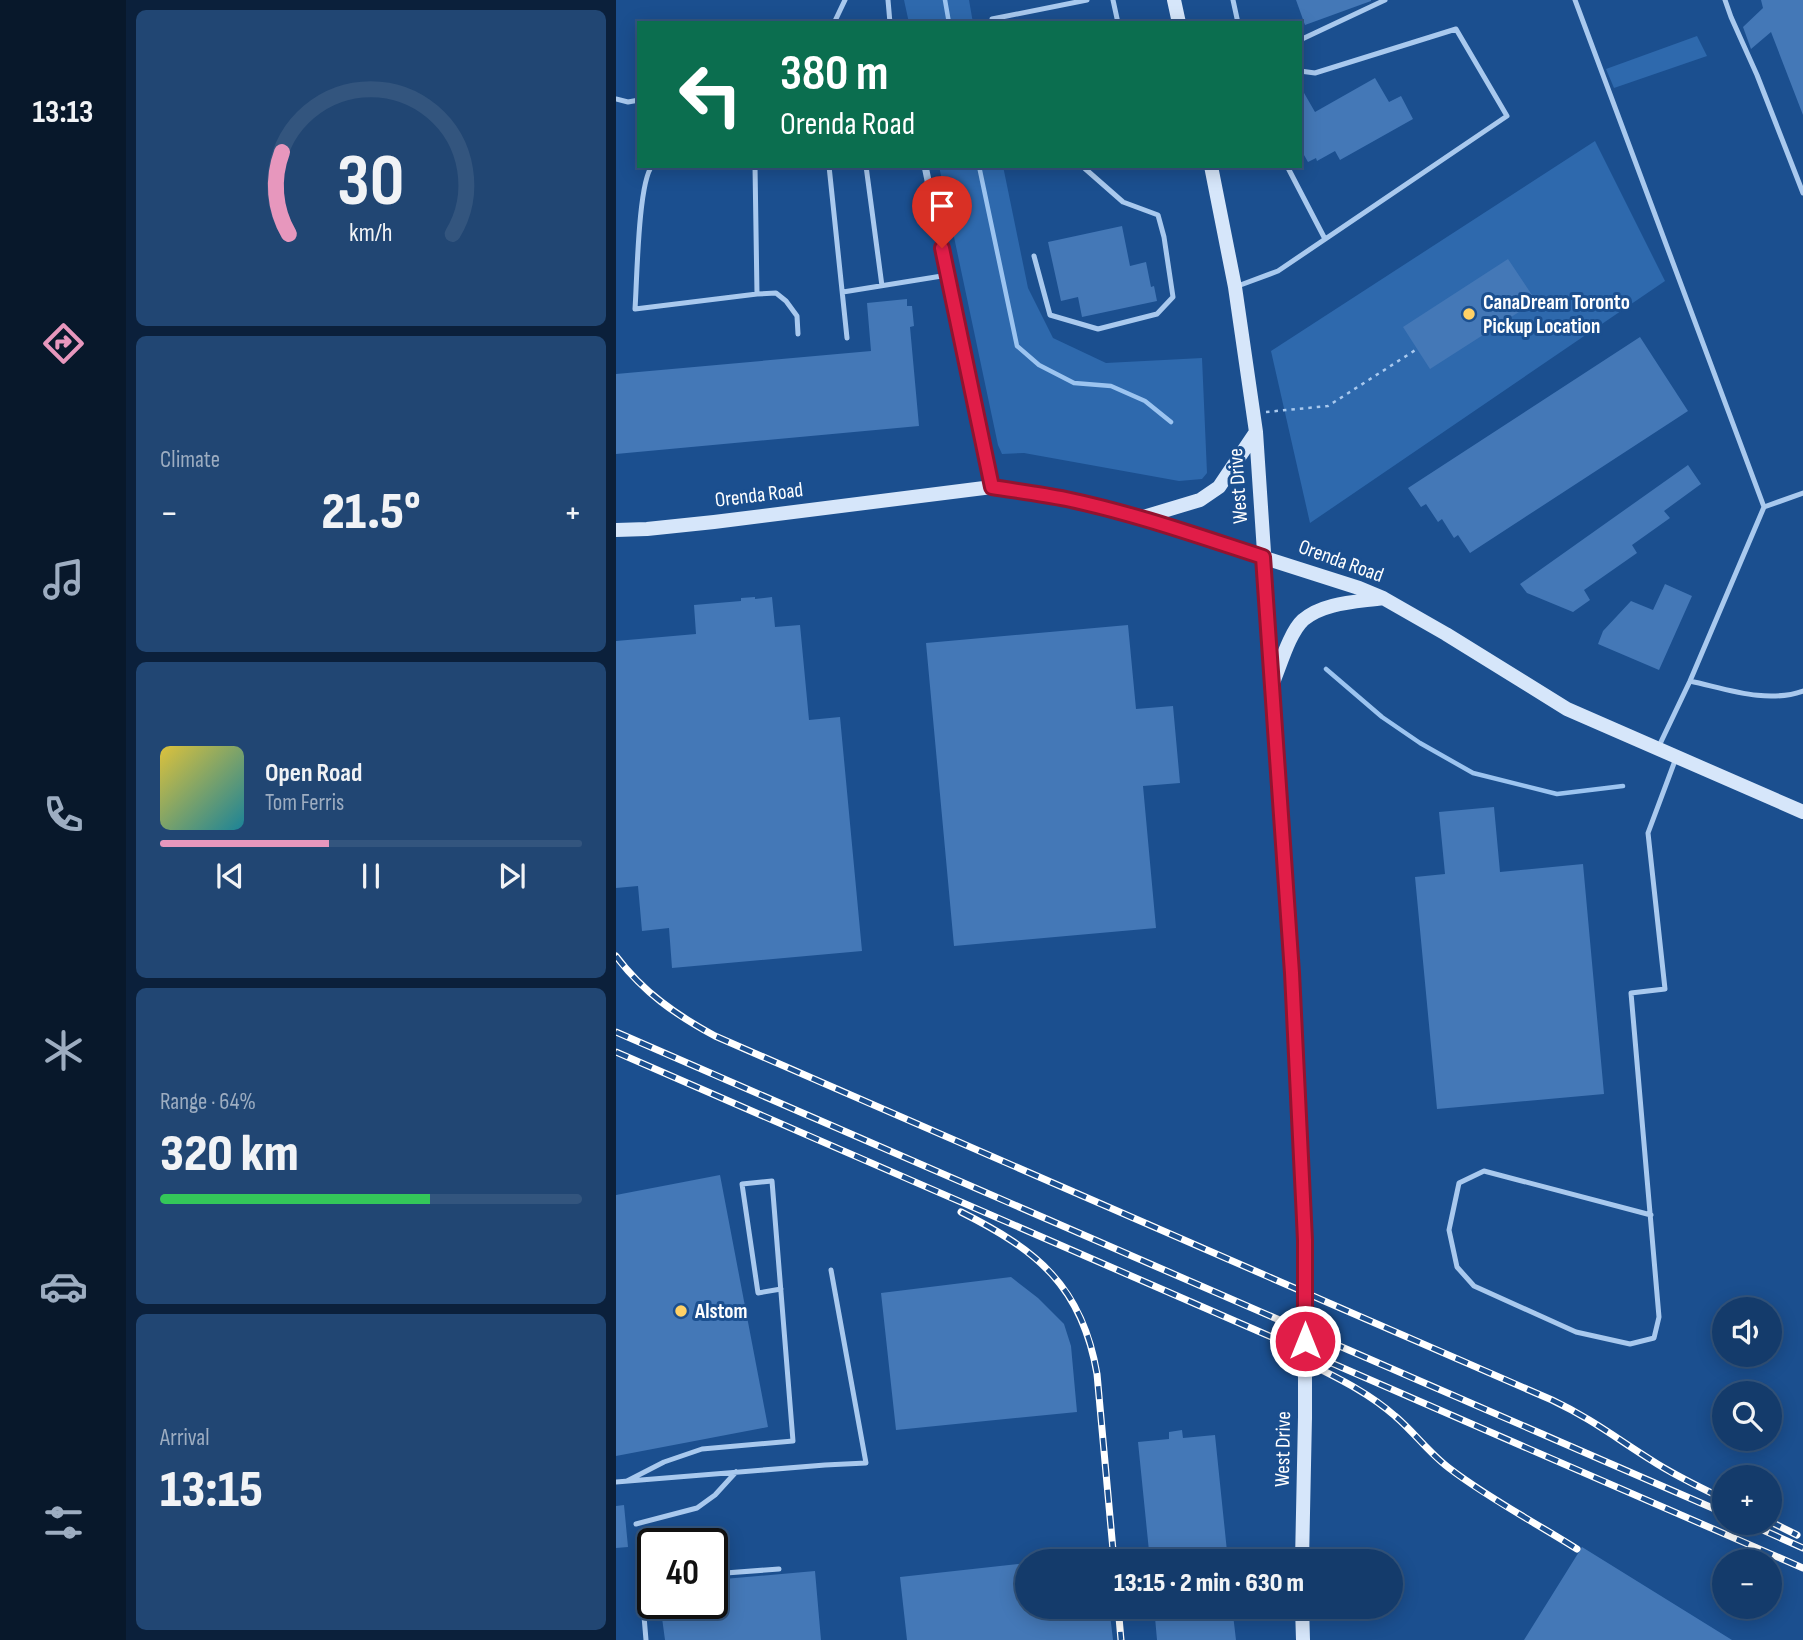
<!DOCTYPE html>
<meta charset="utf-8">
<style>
:root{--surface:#143b6b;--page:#214673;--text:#f1f3f6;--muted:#9dadc1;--line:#33557e;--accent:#e797bd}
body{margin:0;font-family:"Sofia Sans Condensed",sans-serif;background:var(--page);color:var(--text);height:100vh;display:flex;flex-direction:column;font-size:26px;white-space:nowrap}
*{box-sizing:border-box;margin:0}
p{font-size:23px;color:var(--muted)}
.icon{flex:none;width:38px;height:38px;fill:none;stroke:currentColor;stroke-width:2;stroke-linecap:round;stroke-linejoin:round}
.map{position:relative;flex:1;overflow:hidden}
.details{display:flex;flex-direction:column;gap:10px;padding:10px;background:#0b203b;width:490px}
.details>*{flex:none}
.banner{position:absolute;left:21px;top:21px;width:665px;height:147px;border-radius:0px;box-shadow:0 4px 18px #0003,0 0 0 2px var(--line);background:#0b6e4f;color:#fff;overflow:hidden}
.controls{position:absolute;left:1096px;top:1297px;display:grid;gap:14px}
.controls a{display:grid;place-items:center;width:70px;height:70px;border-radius:50%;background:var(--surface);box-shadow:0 4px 18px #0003,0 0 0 2px var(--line);font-size:35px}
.speed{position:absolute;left:21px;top:1528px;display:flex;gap:14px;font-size:35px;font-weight:700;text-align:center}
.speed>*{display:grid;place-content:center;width:91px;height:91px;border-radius:50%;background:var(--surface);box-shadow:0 4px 18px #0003,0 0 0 2px var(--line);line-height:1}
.speed .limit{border:4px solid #111;border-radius:10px;background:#fff;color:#111}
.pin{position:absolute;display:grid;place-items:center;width:60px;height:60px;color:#fff;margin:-72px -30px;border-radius:50% 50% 50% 0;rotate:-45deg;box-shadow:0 0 7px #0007}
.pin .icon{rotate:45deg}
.me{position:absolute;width:77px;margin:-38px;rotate:0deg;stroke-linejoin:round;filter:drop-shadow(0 0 5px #0008)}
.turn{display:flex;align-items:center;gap:24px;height:147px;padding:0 28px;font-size:32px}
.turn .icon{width:91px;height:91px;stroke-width:2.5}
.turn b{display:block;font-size:49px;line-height:60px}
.big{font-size:52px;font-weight:800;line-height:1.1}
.details .widget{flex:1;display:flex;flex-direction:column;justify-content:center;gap:10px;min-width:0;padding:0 24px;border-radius:10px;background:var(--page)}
.details .dial{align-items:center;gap:0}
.dial svg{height:182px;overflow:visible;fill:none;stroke:var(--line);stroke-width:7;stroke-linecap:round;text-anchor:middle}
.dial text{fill:var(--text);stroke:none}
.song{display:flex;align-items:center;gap:21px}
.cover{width:84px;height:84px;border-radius:10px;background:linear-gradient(135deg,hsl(50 70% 55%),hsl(190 70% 35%))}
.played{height:7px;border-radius:4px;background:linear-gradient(90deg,var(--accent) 40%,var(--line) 40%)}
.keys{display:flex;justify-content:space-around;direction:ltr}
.heat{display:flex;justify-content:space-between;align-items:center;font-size:38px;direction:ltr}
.charge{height:10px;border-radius:5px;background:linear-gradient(90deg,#34c759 64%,var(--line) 0)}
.trip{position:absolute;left:399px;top:1549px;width:388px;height:70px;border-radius:35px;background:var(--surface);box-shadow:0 4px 18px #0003,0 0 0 2px var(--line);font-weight:800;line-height:70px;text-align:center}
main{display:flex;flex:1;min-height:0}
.menu{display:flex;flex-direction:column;width:126px;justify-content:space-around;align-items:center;background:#08182b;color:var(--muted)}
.menu .icon{width:49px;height:49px}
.menu .on{color:var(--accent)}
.menu b{font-size:32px;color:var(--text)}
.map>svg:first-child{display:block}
.green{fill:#2e69ad}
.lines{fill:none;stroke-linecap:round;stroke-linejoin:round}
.stream{stroke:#9cc4f0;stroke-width:4.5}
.building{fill:#4478b7}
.path{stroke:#a9c9ee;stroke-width:2.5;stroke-dasharray:3.5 5;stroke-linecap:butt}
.lane{stroke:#a9c9ee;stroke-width:5}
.street{stroke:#a9c9ee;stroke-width:7}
.secondary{stroke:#d6e6fa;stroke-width:14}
.rail-casing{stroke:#fff;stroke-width:7}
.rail{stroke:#1b4f8f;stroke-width:4.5;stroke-dasharray:13;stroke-linecap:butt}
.secondary-bridge{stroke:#d6e6fa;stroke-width:14}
.route-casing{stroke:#92132f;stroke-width:18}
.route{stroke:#e11d48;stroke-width:12}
.poi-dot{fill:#ffd166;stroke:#1b4f8f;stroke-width:2.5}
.labels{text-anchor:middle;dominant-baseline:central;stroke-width:6;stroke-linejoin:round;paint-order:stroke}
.poi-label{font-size:21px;font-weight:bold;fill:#fff;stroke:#1b4f8f;text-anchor:start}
.street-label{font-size:21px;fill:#fff;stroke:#1b4f8f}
</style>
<main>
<nav class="menu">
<b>13:13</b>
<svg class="icon on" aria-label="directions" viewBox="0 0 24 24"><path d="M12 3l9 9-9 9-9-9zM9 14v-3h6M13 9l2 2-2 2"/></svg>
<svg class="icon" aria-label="music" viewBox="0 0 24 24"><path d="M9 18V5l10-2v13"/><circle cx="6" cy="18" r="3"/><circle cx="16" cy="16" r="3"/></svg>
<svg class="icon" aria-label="phone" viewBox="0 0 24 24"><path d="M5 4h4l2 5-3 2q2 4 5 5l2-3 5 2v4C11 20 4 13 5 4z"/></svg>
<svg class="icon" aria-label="climate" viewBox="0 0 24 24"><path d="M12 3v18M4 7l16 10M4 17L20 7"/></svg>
<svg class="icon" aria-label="car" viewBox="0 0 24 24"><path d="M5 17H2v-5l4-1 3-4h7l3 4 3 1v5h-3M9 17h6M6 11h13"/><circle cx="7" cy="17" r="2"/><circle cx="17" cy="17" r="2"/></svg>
<svg class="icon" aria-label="filters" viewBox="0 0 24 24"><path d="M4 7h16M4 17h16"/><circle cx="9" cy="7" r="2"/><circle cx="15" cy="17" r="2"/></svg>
</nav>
<section class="details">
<div class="widget dial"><svg viewBox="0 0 100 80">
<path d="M14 69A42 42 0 1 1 86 69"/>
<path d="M14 69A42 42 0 0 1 11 33" stroke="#e797bd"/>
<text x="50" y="56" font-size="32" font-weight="700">30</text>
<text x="50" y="72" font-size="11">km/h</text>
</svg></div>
<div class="widget"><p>Climate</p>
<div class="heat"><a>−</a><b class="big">21.5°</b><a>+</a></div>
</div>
<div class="widget">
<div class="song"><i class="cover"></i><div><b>Open Road</b><p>Tom Ferris</p></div></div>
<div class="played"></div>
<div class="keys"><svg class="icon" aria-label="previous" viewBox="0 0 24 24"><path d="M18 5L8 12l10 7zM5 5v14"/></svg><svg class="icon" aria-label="pause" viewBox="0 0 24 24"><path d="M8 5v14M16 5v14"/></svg><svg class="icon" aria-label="next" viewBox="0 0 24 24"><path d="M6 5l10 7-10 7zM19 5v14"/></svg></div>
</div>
<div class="widget"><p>Range · 64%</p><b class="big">320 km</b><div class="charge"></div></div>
<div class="widget"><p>Arrival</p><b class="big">13:15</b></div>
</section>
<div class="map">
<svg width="1187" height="1640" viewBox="0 0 1187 1640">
<rect width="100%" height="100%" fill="#1b4f8f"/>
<path class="green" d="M288 0H353L357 23H293Z
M1081 36 1091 56 998 88 990 69Z
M979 141 1049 281 694 523 655 351Z
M323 166H387L412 288 437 338 490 363 586 358 591 473 586 479 563 481 408 453 386 454 382 445Z"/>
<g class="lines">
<path class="stream" d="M329 0 333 23
M363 166 401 346 423 365 458 383 495 386 529 401 555 422
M710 669 766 717 804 743 857 773 941 794 1007 786"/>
</g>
<path class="building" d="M680 0H755V1L689 25Z
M1145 0H1187V115L1155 32 1135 49 1127 27 1147 8Z
M759 78 773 102 785 96 797 119 724 160 719 151 701 161 700 158 692 162 684 148V86L699 112Z
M506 226 514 266 530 262 535 287 538 286 541 301 466 317 462 297 445 301 432 242Z
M892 259 920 301 814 369 787 327Z
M291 299V306H296L298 326 294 327 303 426 0 454V374L255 351 251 303Z
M1024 337 1072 411 854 553 842 535 838 538 826 519 822 522 810 504 805 507 792 488Z
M1072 465 1085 484 1048 511 1054 518 1016 545 1021 553 968 590 974 600 957 612 911 593 904 584Z
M1049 584 1076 596 1043 670 982 644 987 631 1015 601 1037 610Z
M139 597V599L156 597 159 627 184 625 193 720 224 717 246 951 56 968 53 928 26 931 22 886 0 888V641L80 634 78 605 125 601V598Z
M512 625 520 709 557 706 564 783 527 786 540 928 338 946 310 643Z
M878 807 884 872 967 864 988 1094 821 1109 799 877 829 874 823 812Z
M104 1175 152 1427 0 1456V1195Z
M395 1277 422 1298 448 1324 455 1346 461 1412 280 1430 265 1293Z
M566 1430 567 1438 599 1435 612 1561H534L522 1442 553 1439V1432Z
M8 1505 12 1547 0 1548V1506Z
M966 1547 1116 1640H908Z
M411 1563V1606H493L497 1640H291L284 1577Z
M199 1571 205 1640H49L44 1603H96V1580Z
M538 1606H616L620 1640H541Z"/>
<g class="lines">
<path class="path" d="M650 412 712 406 801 349"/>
<path class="lane" d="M272 0 274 23
M497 0 502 23
M617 0 622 23
M959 0 1148 507 1074 681 1043 746
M1109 0 1115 17 1141 75 1187 193
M218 23 229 0
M377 23 376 19 471 0
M684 40 769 0
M0 99 12 102 23 100
M36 166C22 183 21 282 19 309L141 294 139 166
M213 166 231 338
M250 166 266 286
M671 166 709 239
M418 256 434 315 482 329 541 314 557 297 548 237 542 215 507 202 466 166
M619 287 662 271 891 116 840 29 699 73 684 71
M227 292 332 275
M141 294 160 293 170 301 181 316 182 334
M1148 507 1187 493
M1074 681C1111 689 1150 704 1187 691
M1035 1215 868 1171 843 1183 833 1230 841 1267 858 1286 960 1332 1014 1344 1038 1338 1043 1317 1015 993 1049 989 1032 833 1060 758
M11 1481 48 1462 86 1449 177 1441 156 1181 126 1184 142 1293 165 1289
M0 1482 209 1465 250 1463 215 1270
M20 1524 81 1508 99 1495 120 1472
M96 1574 163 1569
M30 1640 26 1592 31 1583 37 1580"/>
<path class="street" d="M309 166 376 487"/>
<path class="secondary" d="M558 0 563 23
M595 166 619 287 640 432 676 973 689 1240
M524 518 584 500 603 487 640 432
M0 530 31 529 98 522 376 487 450 499 524 518 743 588 767 598 830 634 951 709 1187 812
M658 680C665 663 674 632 687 620 708 602 742 602 767 598
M686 1561 689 1417
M686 1606 687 1640"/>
<defs>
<path id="rail" d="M0 956C27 992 60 1015 99 1036L936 1400C974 1418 1000 1438 1035 1460 1058 1475 1083 1487 1108 1499
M0 1032 1108 1513
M0 1052 1187 1568
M345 1212C421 1250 466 1286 481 1374L498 1561
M692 1363C722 1378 753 1393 779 1416 798 1432 813 1453 833 1468 872 1498 920 1523 961 1549
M1153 1521 1181 1535
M1129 1522 1187 1548
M502 1606 505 1640"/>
</defs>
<use href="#rail" class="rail-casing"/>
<use href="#rail" class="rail"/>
<path class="secondary-bridge" d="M689 1417V1240"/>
</g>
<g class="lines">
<defs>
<path id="route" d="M326 248 376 487C401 491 426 494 450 499 517 513 582 536 647 557L676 973 689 1240V1341"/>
</defs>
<use href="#route" class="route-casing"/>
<use href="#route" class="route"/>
</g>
<g class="poi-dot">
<circle cx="853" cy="314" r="7"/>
<circle cx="65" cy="1311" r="7"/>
</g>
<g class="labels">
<g class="poi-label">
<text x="867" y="302">CanaDream Toronto<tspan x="867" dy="24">Pickup Location</tspan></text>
<text x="79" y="1311">Alstom</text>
</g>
<g class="street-label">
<text transform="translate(622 486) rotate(-94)">West Drive</text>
<text transform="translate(143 495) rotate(-7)">Orenda Road</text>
<text transform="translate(725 561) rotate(20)">Orenda Road</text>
<text transform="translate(667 1449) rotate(-89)">West Drive</text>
</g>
</g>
</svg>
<div class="controls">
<a><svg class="icon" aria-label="sound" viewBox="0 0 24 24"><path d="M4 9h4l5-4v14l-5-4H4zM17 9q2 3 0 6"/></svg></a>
<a><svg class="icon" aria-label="search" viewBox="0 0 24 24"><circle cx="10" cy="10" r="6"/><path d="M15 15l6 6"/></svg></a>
<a>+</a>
<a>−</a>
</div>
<div class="speed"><div class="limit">40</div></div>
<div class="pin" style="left:326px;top:248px;background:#d93025"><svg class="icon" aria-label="arrive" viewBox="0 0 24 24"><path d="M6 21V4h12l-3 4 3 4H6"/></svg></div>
<svg class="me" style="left:689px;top:1341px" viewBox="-20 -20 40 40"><circle r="17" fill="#e11d48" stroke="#fff" stroke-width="3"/><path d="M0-11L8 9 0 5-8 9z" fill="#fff"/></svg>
<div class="trip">13:15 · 2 min · 630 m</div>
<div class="banner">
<div class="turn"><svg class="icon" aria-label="left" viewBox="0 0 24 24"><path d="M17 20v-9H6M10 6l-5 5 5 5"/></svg><div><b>380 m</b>Orenda Road</div></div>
</div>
</div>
</main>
